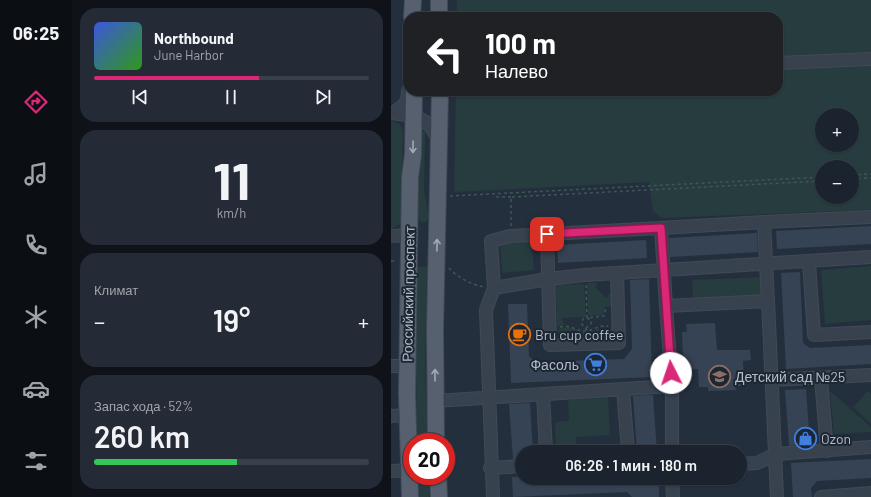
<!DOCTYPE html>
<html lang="ru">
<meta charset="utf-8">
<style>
:root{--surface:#1b232e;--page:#242b36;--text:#f1f3f6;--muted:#a0a4aa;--line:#39404a;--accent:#db2777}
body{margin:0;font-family:Barlow,sans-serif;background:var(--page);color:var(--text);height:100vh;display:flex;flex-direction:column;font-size:15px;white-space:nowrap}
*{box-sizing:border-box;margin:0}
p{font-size:13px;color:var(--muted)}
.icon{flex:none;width:22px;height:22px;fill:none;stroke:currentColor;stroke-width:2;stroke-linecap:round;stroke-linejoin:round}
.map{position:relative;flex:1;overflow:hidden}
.details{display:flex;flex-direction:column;gap:8px;padding:8px;background:#0f1319;width:319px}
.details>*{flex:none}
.top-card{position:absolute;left:12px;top:12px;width:380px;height:84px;border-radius:16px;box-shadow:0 1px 3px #0004,0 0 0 1px var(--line);background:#202124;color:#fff;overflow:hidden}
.buttons{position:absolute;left:424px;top:108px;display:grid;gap:8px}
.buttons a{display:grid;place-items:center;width:44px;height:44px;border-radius:50%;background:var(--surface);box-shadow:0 1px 3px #0004,0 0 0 1px var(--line);font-size:20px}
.speed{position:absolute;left:12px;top:433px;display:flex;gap:8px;font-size:20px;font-weight:700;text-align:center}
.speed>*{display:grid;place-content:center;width:52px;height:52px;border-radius:50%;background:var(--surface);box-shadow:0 1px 3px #0004,0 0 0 1px var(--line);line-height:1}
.speed .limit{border:6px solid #d22;background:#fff;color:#111}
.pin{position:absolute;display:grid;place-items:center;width:34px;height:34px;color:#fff;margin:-17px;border-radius:8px;box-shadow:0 2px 6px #0006}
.me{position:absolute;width:44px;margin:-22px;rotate:356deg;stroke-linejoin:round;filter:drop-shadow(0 0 3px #0008)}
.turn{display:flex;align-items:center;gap:14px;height:84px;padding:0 16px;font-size:18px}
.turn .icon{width:52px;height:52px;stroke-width:2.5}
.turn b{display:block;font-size:28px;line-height:34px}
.big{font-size:30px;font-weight:600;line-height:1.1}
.details .widget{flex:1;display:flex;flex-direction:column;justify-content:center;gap:6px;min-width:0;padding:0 14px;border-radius:16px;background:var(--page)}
.details .dial{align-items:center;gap:0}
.dial b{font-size:52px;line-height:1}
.song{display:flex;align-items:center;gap:12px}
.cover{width:48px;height:48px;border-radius:6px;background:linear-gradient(135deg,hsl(230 70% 55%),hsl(110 70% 35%))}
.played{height:4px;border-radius:2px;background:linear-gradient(90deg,var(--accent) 60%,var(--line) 60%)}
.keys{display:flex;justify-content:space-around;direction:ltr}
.heat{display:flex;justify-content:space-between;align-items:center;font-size:22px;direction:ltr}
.charge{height:6px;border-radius:3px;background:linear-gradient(90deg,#34c759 52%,var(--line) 0)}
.trip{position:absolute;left:124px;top:445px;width:232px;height:40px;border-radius:20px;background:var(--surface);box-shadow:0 1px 3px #0004,0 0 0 1px var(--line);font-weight:600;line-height:40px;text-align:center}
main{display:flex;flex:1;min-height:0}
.tabs{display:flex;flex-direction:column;width:72px;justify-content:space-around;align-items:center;background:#0b0e12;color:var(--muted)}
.tabs .icon{width:28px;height:28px}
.tabs .active{color:var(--accent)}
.tabs b{font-size:18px;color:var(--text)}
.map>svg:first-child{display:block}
.green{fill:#263c3f;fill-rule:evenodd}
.building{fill:#364354}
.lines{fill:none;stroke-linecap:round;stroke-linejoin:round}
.minor-casing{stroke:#414a57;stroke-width:14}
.major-casing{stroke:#414a57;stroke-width:18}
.path{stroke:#3f5557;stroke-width:1.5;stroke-dasharray:3 3;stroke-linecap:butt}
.minor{stroke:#38414e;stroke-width:12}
.major{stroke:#56606e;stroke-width:16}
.oneway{stroke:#a1aab7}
.route-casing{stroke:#8e194d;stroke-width:10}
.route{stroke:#db2777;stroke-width:7}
.labels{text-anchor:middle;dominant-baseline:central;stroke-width:4;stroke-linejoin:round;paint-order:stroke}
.street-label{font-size:14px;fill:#b4bcc9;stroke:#1d2633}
.poi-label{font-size:14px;fill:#b4bcc9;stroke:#1d2633;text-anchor:start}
</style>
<main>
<nav class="tabs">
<b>06:25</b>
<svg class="icon active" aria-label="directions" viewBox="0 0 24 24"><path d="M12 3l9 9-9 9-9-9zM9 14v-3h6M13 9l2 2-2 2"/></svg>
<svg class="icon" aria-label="music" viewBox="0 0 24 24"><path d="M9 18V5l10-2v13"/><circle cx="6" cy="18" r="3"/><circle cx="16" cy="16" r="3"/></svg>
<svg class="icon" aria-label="phone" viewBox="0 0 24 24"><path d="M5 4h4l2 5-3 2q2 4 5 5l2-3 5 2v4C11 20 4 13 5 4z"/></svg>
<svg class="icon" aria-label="climate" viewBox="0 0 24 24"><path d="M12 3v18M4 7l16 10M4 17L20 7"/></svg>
<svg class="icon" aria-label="car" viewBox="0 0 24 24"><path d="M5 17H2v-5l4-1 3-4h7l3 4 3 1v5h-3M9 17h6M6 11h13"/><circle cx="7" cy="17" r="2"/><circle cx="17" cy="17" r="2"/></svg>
<svg class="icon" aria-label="filters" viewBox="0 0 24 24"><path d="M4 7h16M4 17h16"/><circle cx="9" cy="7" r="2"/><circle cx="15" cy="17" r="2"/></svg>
</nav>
<section class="details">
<div class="widget">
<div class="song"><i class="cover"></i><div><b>Northbound</b><p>June Harbor</p></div></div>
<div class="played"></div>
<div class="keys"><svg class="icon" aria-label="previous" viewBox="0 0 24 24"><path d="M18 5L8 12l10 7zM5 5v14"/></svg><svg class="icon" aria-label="pause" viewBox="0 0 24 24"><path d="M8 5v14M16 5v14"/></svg><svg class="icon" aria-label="next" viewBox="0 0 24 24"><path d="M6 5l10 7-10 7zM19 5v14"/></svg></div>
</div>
<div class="widget dial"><b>11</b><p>km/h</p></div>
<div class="widget"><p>Климат</p>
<div class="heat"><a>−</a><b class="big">19°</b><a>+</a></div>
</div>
<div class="widget"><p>Запас хода · 52%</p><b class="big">260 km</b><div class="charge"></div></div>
</section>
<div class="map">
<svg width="480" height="497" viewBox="0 0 480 497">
<rect width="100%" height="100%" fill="#242f3e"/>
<path class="green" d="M66 0H480V210L270 218 262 211 258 182 63 192 65 91H387V17H66ZM431 115H461V145H431ZM431 167H461V197H431Z
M0 121 9 124 12 131 11 218 8 225 0 229Z
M30 131 34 132 33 190 38 218 34 222H30L27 216 28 134Z
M141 241 143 270 111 273 109 243Z
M480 266V320L434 324 430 270Z
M26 267H36L34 367 37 442H26L25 360Z
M372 277 373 295 302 299 301 280Z
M196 283H207L204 287 215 298 220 292 221 306 214 307 212 315 197 316Z
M193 284 195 317 170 318 174 325 166 327 165 285Z
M177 327C183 328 188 332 193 332 204 332 210 325 222 329V334L167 336V329Z
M439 391 480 427V432L443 434Z
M477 391 480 394V424L462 407Z
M217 397 219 435 185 437V445L165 446 164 422 178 421 177 400Z
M27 476H38V497H28Z"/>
<path class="building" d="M480 226V244L386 249 385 231Z
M366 233 367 252 279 257 278 238Z
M255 240 256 258 167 263 166 245Z
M409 272 412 343 419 348 480 345V364L395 369 390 273Z
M258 279 261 377 120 383 117 304H136L138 356 145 362 233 359 241 349 239 280Z
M324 323 326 350H359L360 360 352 361 353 386H344L345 390 317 391V387H308L307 369 298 370 297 361H292L291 332H296L295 324Z
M415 389 419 444 398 446 394 390Z
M262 395 266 452H246L242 396Z
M139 403 142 452H131V459H122L118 404Z
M480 459V478L426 481 420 488 421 497H402L400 463Z
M121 477 268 478V497H241L236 492 122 497Z"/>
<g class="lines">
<defs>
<path id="minor" d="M387 63 480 59
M0 113C23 116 40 117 47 142
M2 113C12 106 17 104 17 91
M156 234 159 345 228 343 226 274
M0 236 18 235
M418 262 423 335 480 332
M103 288 100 241 119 236 270 228
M377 301 373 222 480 217
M275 306 270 228 373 222
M0 366H16
M430 378 436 451
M381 380 480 375
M232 389 237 452
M152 394 155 452
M44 401 281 386
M0 416 17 415
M281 452V386L275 306 377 301 386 497
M349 464 366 463 385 454 480 447
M99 468 131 466
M0 471 18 470
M281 478 282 497
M102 497 95 310 103 288 157 279 194 275 480 257
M430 497 480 493"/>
<path id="major" d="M21 17 22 0
M48 17V0
M45 442 44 329 49 91
M47 476 48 497
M19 497 16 394 19 177 22 155 23 91"/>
</defs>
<use href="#minor" class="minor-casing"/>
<use href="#major" class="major-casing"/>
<path class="path" d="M461 175 480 174
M461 179 480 178
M59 196 431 177
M105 197H120
M120 226V197L431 181
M0 261H6
M58 268C66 277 81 285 93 287
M195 285 196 318 213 316 215 308H216
M169 327C181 324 185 332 195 331 203 330 208 325 217 326
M195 328 200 324V320L196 318 192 319 190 323 196 330
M58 447 59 471"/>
<use href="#minor" class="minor"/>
<use href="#major" class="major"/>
</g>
<defs><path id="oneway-shaft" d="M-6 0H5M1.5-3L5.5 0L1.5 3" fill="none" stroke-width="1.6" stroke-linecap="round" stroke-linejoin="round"/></defs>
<g class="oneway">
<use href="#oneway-shaft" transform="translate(22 147) rotate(91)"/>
<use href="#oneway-shaft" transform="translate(46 245) rotate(-89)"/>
<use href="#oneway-shaft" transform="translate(44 375) rotate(-90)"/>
</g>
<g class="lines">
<defs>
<path id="route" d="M156 234 270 228 280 373"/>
</defs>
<use href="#route" class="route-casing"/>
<use href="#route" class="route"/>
</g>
<defs>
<symbol id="cafe-ring" viewBox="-11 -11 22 22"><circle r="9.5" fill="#1d2633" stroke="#e8710a" stroke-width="1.5"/><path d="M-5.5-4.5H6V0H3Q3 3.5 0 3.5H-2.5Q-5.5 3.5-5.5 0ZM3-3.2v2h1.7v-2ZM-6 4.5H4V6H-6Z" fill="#e8710a"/></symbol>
<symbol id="supermarket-ring" viewBox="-11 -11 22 22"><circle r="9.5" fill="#1d2633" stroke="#3f7fe0" stroke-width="1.5"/><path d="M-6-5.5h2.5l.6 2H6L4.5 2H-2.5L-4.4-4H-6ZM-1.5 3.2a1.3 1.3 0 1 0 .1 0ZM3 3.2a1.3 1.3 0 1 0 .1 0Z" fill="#3f7fe0"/></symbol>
<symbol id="school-ring" viewBox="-11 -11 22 22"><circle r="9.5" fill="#1d2633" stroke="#8d6e63" stroke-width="1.5"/><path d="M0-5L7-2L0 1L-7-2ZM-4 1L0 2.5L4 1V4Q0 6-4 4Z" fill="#8d6e63"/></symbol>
<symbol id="shop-ring" viewBox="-11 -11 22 22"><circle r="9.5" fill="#1d2633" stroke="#3f7fe0" stroke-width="1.5"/><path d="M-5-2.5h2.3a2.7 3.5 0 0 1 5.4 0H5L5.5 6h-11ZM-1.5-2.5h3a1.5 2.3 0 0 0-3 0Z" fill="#3f7fe0"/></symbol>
</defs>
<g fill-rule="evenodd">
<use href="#cafe-ring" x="116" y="322" width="25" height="25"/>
<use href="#supermarket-ring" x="192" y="352" width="25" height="25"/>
<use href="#school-ring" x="316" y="364" width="25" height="25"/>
<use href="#shop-ring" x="402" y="426" width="25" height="25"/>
</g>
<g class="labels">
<g class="street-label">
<text transform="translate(17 294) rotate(-89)">Российский проспект</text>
</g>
<g class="poi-label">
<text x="144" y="334">Bru cup coffee</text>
<text x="188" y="364" text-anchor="end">Фасоль</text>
<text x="344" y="376">Детский сад №25</text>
<text x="430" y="438">Ozon</text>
</g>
</g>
</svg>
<div class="buttons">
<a>+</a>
<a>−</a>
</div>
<div class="speed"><div class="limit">20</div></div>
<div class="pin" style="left:156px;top:234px;background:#d93025"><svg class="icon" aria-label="arrive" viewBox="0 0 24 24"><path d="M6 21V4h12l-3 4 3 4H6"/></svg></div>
<svg class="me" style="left:280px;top:373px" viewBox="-20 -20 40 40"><circle r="19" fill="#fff"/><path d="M0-13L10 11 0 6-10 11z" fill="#db2777"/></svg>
<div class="trip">06:26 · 1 мин · 180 m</div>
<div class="top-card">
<div class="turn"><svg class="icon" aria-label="left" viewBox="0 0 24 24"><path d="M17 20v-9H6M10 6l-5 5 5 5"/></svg><div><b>100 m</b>Налево</div></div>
</div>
</div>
</main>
